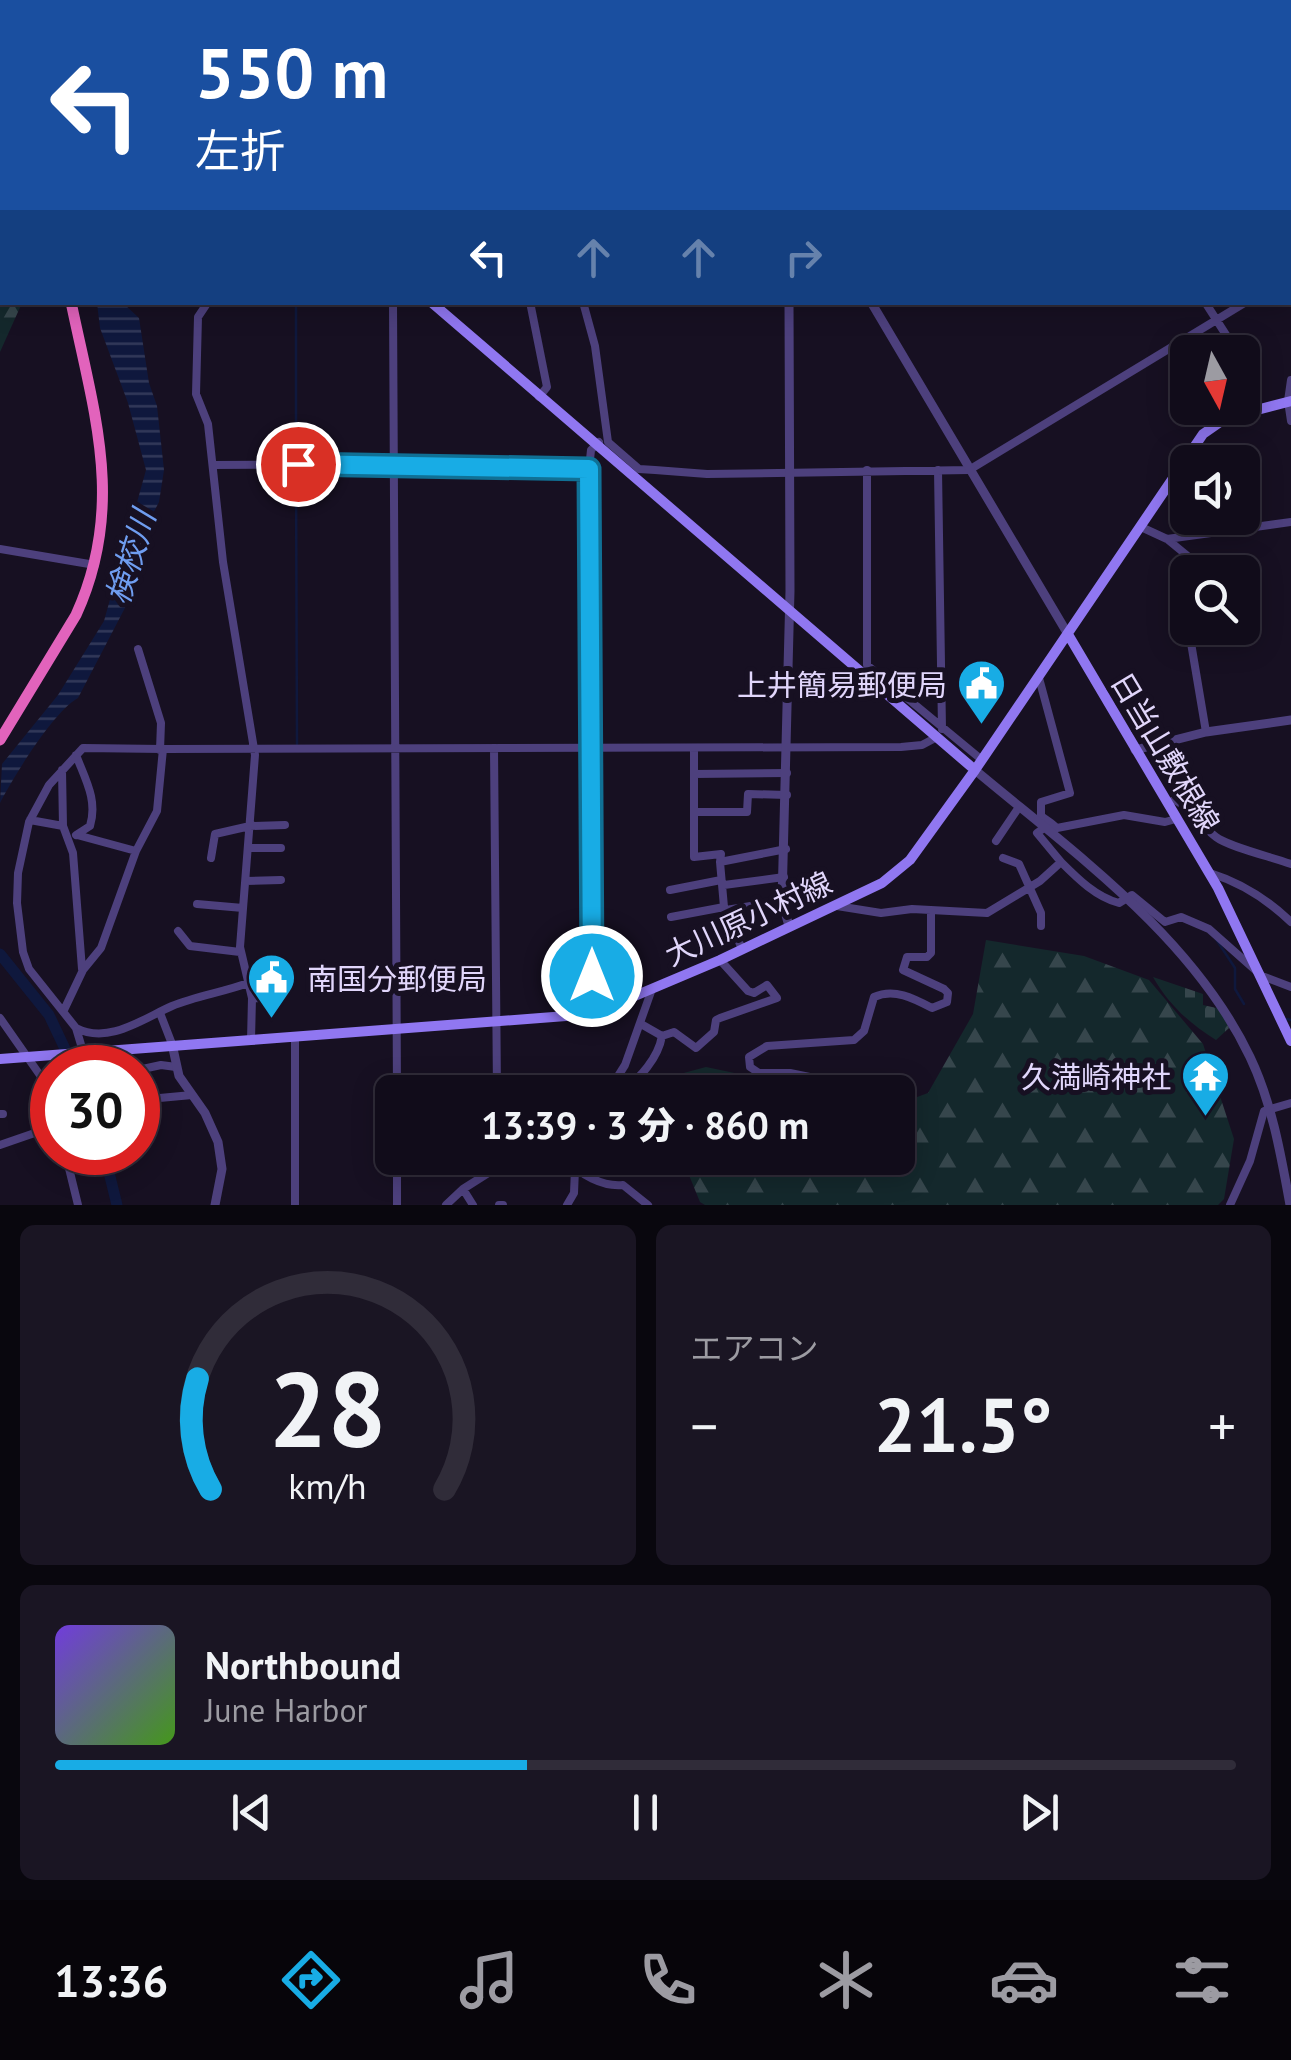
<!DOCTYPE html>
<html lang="ja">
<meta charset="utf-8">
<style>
:root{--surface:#110c1a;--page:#1a1523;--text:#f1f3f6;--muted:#9c9ba2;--line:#302c39;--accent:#18ace5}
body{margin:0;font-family:"PT Sans","Noto Sans JP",sans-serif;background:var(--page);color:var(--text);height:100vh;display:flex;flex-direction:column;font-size:38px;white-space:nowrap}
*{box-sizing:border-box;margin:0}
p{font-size:32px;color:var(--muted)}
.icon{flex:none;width:55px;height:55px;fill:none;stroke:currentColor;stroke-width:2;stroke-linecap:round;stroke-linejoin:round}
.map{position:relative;height:1205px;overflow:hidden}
.side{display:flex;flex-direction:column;gap:20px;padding:20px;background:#09070e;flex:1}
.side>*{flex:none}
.guide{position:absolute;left:0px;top:0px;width:1292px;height:305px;box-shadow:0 5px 25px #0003,0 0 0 2px var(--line);background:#1a4fa0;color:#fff;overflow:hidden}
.needle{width:65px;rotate:172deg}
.fabs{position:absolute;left:1170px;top:335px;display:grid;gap:20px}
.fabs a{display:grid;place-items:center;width:90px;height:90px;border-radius:15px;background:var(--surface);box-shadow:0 5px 25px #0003,0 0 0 2px var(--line);font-size:50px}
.speed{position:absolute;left:30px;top:1045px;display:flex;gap:20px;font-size:50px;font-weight:700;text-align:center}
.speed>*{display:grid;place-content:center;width:130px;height:130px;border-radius:50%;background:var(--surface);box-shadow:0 5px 25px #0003,0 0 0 2px var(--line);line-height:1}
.speed .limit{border:15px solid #d22;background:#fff;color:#111}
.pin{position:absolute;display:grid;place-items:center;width:85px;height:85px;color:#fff;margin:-42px;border:5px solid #fff;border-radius:50%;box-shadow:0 2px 10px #0007}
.me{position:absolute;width:110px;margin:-55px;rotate:0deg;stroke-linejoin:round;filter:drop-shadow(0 0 8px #0008)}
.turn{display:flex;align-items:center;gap:35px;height:210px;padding:0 30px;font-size:45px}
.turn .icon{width:130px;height:130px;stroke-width:2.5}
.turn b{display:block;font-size:70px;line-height:85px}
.lanes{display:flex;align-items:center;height:95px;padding:0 30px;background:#0003;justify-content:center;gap:50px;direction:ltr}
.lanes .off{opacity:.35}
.big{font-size:75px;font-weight:800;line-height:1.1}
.side .card{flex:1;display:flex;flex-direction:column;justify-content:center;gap:15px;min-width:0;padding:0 35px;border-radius:15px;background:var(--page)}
.side .dial{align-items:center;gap:0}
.dial svg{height:260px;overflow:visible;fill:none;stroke:var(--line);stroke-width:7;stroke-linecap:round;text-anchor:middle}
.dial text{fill:var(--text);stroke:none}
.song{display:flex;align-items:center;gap:30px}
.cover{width:120px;height:120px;border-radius:15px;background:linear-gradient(135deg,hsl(260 70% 55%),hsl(100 70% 35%))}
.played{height:10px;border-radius:5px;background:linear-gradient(90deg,var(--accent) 40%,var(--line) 40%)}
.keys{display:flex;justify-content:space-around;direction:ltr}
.heat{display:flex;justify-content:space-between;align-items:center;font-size:55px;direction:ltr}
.side .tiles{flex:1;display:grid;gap:20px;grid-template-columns:1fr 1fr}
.card:last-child{grid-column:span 2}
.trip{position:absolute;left:375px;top:1075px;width:540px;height:100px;border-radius:15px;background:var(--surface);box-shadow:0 5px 25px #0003,0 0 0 2px var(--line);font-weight:800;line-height:100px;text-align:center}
.tab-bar{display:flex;height:160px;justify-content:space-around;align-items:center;background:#07050a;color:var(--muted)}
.tab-bar .icon{width:70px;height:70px}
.tab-bar .on{color:var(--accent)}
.tab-bar b{font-size:45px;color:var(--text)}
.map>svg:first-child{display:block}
.forest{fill:url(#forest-firs)}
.cemetery{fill:url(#cemetery-stones)}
.water{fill:url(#water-rules)}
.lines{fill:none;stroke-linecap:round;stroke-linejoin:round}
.stream{stroke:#0f183d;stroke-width:2.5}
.river{stroke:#0f183d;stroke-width:11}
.motorway-tunnel{stroke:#352e43;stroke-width:12;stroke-dasharray:12 6;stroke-linecap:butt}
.minor{stroke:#4d407d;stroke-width:8}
.tertiary{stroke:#4d407d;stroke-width:9}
.secondary{stroke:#9077f1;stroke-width:10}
.trunk{stroke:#e263bc;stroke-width:11}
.route-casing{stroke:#107095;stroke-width:25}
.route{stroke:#18ace5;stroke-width:18}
.labels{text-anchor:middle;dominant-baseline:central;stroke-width:10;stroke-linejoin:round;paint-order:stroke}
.poi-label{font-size:30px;fill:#e1d6fb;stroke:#171022;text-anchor:end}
.street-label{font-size:30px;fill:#e1d6fb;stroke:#171022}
.water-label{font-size:32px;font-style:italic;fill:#6f9df0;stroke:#171022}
</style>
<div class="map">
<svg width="1291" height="1205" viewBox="0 0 1291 1205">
<defs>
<pattern id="forest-firs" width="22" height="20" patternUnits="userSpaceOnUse" patternTransform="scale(2.5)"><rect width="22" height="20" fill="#14282c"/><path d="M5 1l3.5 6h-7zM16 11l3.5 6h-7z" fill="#36464c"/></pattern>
<pattern id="cemetery-stones" width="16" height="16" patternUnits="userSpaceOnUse" patternTransform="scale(2.5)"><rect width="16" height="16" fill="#14282c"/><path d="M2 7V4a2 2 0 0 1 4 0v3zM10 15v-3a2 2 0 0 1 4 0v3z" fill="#36464c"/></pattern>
<pattern id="water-rules" width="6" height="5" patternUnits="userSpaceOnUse" patternTransform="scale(2.5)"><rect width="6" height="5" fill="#0f183d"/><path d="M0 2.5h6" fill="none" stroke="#32395a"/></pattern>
</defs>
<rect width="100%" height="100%" fill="#171022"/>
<path class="forest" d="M0 0 54 2H2V302L22 303 0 352Z
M986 940 1084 956 1149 980 1203 1044 1234 1139 1224 1199 1218 1205H705L700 1202 682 1158H898V1104L928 1093 973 1014Z
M706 1067 825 1092H670L680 1074Z"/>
<path class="cemetery" d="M1153 977 1203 994V1005L1221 1009 1229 1028 1216 1040C1189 1023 1169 1005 1153 977Z"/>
<path class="water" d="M97 303H123L139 318 149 383 157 406 164 470 159 502 145 529 127 604 78 698C53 712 14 776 0 803L2 764 58 695 104 621 146 470 128 403 100 328Z"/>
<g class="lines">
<path class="stream" d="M413 2V0
M296 302V459
M296 467 297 744
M1214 936 1235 968V989L1244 1004
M1287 1019 1291 1020"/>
<path class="river" d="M0 954 49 1015 74 1068
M104 1152 117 1205"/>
<path class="motorway-tunnel" d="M0 11 2 4
M0 26 2 20"/>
<path class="minor" d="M970 0 971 2
M1023 0 1025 2
M325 2V0
M504 2 505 0
M621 2 622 0
M791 2V0
M981 2 985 0
M1102 2V0
M1180 2V0
M1290 82H1291
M1290 167 1291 168
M1290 277 1291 276
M208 302 198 317 196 394 208 424 223 562 255 755 240 947 252 998 251 1040
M393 302 397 1092
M530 302 547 387 539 397
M583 302 595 346 608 442 639 469 655 470 707 474 969 470 1246 302
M1205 302 1237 352
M1242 361 1248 371 1244 413
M1291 380 1288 401 1291 421
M213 465 395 464 589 469
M867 470V665L982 760
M938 470 942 729
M1141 527 1167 539 1195 562V572
M1167 539 1291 522
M0 549 95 565
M1188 625 1206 732
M138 649 161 723 160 750
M1039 678 1070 793 1041 802V816L1051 823 1037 833 1061 862
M494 748 497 1092
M694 748V857L721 854 720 862
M76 755C85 779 98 800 90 826L76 835
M62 770 63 826 73 853 82 969
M694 774 787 773
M1167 803 1175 800C1193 810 1201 826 1216 837 1229 847 1272 857 1291 864
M694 812H747L748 794 787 795
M30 820 63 826
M1051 823 1057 828 1124 815 1165 822 1176 819
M77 835 136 851
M996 841 1019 807
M248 848H281
M211 858 215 834 250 826 285 825
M1003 858 1019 864 1041 913V926
M1210 873C1242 883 1267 899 1291 922
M246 881 281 880
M724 885 784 877
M670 890 721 880
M197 904 243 908
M837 906 881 913 912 909 987 913 1040 881 1061 862C1078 879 1096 897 1119 903L1132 895 1165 922 1181 917 1209 929 1262 976 1291 987
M726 910 782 901
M671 917 724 907
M178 931 190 946 240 952
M742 949 724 907 720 862 786 849
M252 998 280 999
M64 1010 83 970 101 948 136 851 157 811 163 749 901 747 922 745 937 737
M160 1013 172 1044
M592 1014 593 748 589 469 591 450 599 442
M0 1018 42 1078 52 1100
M76 1028C109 1045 144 1018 172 1006 196 996 224 992 248 983
M662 1036 674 1032 696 1048 714 1032 716 1020 720 1018 777 998 767 985 754 993 748 991 720 960
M295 1037V1205
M88 1068 76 1028 29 969 23 952 17 903 18 873 29 822 49 785 83 748 163 749
M138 1070 161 1065 176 1067
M839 1083 790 1073H759L750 1067 749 1057 767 1046 854 1040 864 1031 874 997C894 988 913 998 932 1008L947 1002 948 993 944 989 903 970 907 957H927L931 953V911
M608 1092 625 1065 652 989
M623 1092C640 1077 658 1059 662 1036L641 1024
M138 1100 192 1095
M0 1114H3
M0 1145 52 1127
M65 1152 78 1205
M397 1158V1205
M568 1158C578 1175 604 1187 623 1185L648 1205
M463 1189 473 1205
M446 1205 463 1189 512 1158
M499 1205H503
M567 1205 574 1193 575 1169
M1230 1205 1250 1161 1264 1111 1291 1103"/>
<path class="tertiary" d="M689 0 691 2
M789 302 790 591 782 901 789 926
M871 302 1069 636
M1135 750 1206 732 1291 720
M975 770C1074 853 1193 937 1250 1057 1272 1103 1281 1155 1290 1205
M172 1044 179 1076 205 1113 218 1142 222 1169 215 1205"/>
<path class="secondary" d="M87 0 89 2
M431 302 975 770
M1069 636 1218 888 1291 1041
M251 1040 592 1014 720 960 882 883 910 860 975 770 1203 434 1226 418 1291 401
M0 1059 251 1040"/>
<path class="trunk" d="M150 2 151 0
M0 740 76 615C126 506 94 413 71 302"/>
</g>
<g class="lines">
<defs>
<path id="route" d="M298 464 589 469 592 976"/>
</defs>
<use href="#route" class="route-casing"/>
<use href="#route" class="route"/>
</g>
<defs>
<symbol id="civic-pin" viewBox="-11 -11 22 30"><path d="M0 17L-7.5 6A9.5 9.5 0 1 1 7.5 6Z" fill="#18ace5" stroke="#171022"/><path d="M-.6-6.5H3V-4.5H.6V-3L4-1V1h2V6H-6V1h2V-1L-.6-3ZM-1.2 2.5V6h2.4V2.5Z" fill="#fff"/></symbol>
<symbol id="temple-pin" viewBox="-11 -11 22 30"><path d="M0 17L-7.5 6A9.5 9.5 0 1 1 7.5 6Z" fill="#18ace5" stroke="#171022"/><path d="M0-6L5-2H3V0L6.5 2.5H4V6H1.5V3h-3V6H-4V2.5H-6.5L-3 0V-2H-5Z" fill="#fff"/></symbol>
</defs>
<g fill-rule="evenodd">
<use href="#civic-pin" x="954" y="656" width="55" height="75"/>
<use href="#civic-pin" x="244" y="950" width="55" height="75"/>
<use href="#temple-pin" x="1178" y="1048" width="55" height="75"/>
</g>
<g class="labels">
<g class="poi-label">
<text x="947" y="684">上井簡易郵便局</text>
<text x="307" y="978" text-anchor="start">南国分郵便局</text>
<text x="1171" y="1076">久満崎神社</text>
</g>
<g class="street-label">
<text transform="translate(1166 752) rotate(59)">日当山敷根線</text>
<text transform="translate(748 918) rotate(-25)">大川原小村線</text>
</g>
<g class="water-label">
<text transform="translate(130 557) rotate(-73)">検校川</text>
</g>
</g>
</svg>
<div class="fabs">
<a><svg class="needle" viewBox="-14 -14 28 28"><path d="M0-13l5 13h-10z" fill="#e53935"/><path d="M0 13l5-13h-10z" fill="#9c9ba2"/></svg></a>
<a><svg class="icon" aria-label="sound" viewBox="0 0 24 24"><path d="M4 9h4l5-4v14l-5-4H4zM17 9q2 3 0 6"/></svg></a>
<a><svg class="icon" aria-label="search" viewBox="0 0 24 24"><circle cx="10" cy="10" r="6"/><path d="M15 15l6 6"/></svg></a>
</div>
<div class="speed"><div class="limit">30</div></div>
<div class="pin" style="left:298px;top:464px;background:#d93025"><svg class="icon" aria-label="arrive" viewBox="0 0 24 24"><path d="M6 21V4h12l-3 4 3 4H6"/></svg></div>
<svg class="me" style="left:592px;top:976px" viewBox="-20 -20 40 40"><circle r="17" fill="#18ace5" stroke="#fff" stroke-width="3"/><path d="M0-11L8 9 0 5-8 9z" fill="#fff"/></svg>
<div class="trip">13:39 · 3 分 · 860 m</div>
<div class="guide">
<div class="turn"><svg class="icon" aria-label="left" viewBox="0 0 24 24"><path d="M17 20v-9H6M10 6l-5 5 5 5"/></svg><div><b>550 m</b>左折</div></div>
<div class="lanes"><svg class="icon" aria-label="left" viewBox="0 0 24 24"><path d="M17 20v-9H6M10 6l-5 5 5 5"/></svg><svg class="icon off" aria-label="ahead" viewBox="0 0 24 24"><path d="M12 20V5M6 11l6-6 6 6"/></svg><svg class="icon off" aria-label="ahead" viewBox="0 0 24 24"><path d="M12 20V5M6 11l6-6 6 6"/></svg><svg class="icon off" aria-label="right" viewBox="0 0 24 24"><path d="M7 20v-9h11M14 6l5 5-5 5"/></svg></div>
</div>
</div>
<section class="side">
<div class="tiles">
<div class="card dial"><svg viewBox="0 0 100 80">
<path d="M14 69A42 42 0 1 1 86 69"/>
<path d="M14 69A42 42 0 0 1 10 35" stroke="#18ace5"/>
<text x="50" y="56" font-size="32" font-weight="700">28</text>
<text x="50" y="72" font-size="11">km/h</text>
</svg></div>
<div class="card"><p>エアコン</p>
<div class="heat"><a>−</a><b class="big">21.5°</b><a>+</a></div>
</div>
<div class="card">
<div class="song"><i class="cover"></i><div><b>Northbound</b><p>June Harbor</p></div></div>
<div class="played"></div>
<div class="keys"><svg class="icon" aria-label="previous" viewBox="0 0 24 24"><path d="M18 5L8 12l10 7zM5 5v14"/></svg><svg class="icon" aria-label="pause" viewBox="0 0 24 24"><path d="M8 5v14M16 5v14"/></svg><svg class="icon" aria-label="next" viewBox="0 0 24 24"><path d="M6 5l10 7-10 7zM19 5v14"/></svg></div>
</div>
</div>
</section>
<nav class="tab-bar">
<b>13:36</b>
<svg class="icon on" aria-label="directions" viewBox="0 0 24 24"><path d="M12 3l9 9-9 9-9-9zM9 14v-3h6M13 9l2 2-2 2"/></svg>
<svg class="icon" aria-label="music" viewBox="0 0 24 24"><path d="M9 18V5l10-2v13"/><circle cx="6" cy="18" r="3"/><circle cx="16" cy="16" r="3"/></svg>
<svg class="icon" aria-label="phone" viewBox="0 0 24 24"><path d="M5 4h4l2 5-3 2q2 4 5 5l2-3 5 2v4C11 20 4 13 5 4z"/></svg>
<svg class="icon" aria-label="climate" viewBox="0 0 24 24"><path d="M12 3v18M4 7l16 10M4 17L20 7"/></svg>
<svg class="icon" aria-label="car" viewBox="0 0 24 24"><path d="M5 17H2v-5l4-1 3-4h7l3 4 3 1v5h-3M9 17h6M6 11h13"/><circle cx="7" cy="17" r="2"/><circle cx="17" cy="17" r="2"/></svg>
<svg class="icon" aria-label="filters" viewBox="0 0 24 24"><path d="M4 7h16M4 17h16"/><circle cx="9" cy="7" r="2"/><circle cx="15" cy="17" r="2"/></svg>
</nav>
